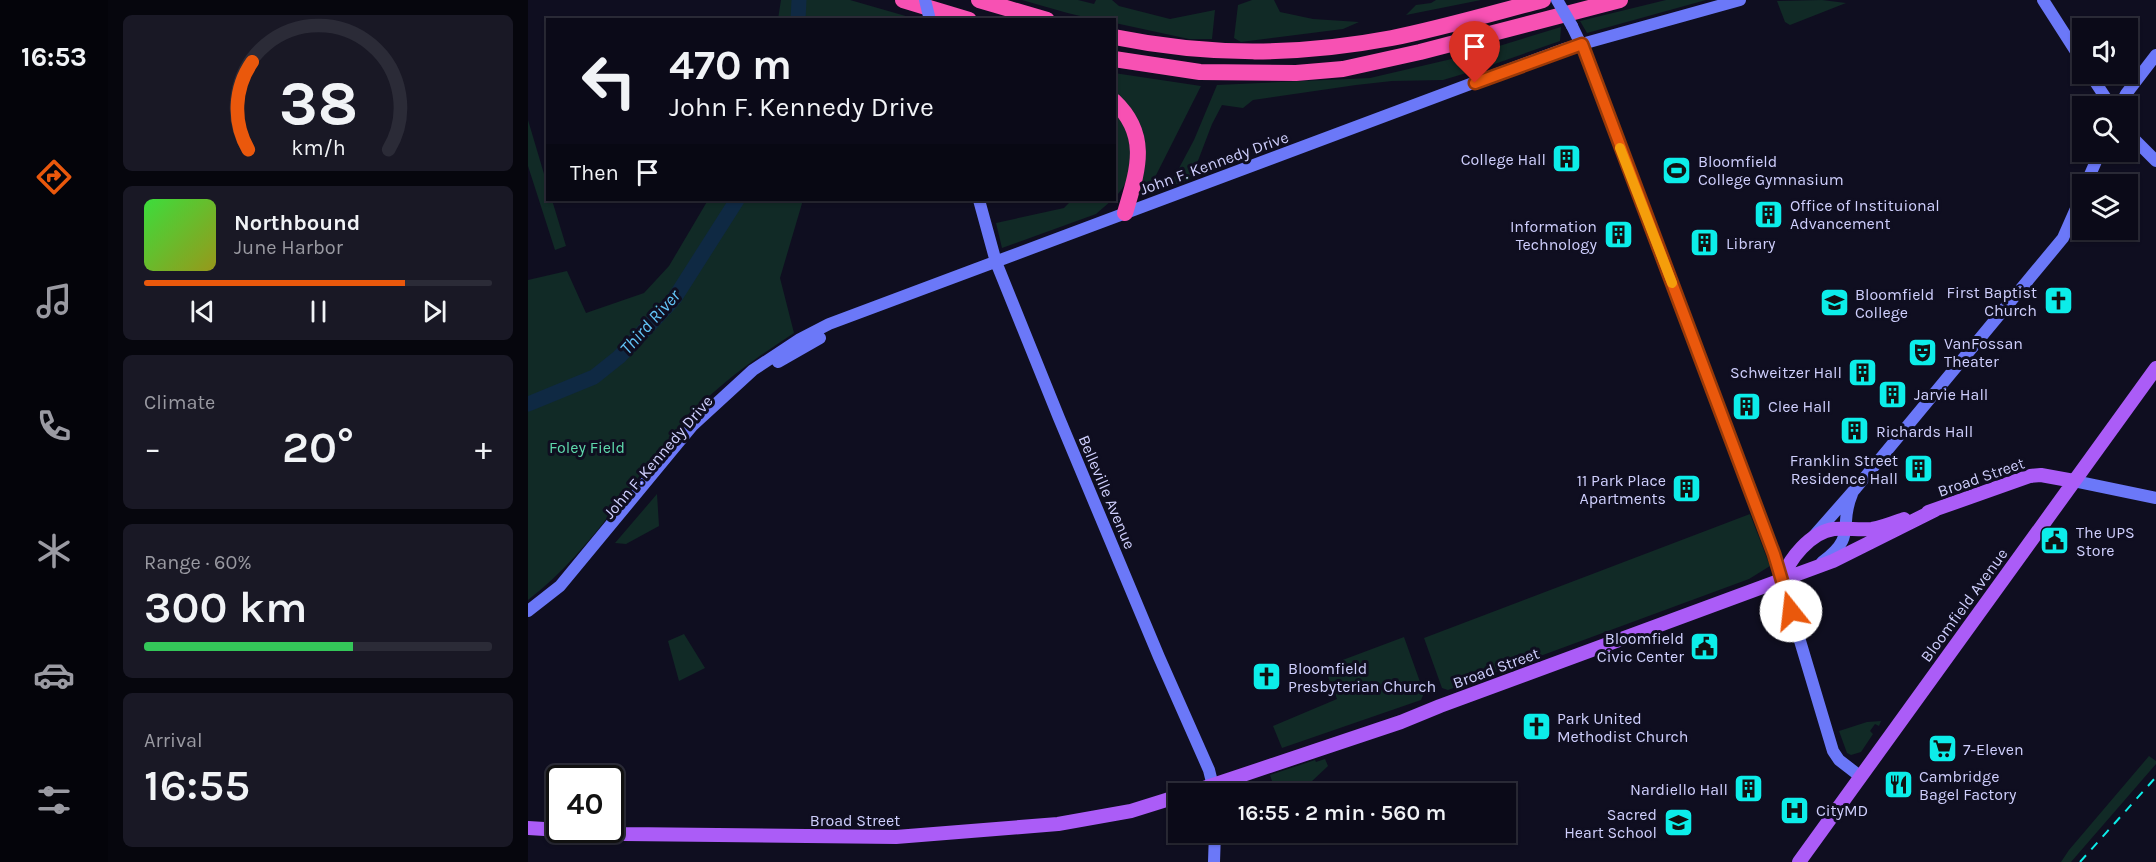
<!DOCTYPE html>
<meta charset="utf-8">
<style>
:root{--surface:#0b0a18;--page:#191825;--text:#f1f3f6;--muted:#9a9aa2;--line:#2b2b37;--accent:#ea580c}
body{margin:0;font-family:Karla,sans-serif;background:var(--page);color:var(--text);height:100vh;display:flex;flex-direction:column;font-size:22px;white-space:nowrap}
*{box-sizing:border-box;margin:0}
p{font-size:20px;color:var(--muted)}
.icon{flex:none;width:33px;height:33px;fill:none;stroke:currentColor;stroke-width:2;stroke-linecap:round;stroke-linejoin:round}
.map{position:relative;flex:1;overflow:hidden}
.details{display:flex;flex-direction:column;gap:15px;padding:15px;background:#06060d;width:420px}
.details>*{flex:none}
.banner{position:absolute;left:18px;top:18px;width:570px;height:183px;border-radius:0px;box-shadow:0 2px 4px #0004,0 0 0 2px var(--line);background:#0b0a18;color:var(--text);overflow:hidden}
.buttons{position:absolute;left:1544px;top:18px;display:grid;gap:12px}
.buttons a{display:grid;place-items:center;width:66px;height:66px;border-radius:0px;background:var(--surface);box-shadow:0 2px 4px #0004,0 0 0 2px var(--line);font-size:30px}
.speed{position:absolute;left:18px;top:765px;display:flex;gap:12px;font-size:30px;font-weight:700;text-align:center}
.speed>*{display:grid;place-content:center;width:78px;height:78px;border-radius:50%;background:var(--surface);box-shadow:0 2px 4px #0004,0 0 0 2px var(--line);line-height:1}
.speed .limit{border:3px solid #111;border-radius:9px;background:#fff;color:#111}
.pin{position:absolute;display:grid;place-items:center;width:51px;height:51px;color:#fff;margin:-62px -26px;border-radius:50% 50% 50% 0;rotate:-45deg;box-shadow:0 0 6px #0007}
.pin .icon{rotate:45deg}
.me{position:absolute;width:66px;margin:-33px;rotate:344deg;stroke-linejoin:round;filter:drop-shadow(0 0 4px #0008)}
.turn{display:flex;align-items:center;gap:21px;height:126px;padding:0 24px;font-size:27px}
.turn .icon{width:78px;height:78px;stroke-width:2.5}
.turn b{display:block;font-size:42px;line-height:51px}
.then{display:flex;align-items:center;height:57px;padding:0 24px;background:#0003;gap:12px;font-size:22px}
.big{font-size:45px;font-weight:600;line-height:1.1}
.details .tile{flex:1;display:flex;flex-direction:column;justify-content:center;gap:9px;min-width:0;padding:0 21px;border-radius:9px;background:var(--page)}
.details .dial{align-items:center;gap:0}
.dial svg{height:156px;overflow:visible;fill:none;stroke:var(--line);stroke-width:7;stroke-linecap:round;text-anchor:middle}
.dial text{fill:var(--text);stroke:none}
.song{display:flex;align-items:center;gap:18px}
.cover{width:72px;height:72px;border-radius:9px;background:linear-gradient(135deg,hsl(120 70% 55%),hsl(60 70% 35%))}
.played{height:6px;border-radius:3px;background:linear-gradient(90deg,var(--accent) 75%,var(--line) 75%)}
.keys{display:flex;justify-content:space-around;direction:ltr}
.heat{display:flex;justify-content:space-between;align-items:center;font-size:33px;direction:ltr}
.charge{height:9px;border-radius:4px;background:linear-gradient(90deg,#34c759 60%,var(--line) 0)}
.trip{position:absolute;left:640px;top:783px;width:348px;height:60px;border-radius:0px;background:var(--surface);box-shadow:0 2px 4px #0004,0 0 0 2px var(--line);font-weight:600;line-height:60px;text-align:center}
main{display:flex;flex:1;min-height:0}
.tab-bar{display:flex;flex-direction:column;width:108px;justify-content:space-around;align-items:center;background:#04040a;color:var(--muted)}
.tab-bar .icon{width:42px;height:42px}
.tab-bar .active{color:var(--accent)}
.tab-bar b{font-size:27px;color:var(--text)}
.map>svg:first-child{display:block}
.green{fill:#112a26}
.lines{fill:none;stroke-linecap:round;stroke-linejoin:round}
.river{stroke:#0f2943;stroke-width:15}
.secondary{stroke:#6b78f8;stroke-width:12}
.primary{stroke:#ab5cf7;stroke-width:14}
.highway{stroke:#f751b3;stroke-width:16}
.rail{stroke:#0cede9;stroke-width:2;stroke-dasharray:9 8;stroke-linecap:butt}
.secondary-bridge{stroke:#6b78f8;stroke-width:12}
.route-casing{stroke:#983908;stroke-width:15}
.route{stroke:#ea580c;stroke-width:10}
.slow{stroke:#f59e0b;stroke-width:10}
.labels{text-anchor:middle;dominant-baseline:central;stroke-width:6;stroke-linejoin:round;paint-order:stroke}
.poi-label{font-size:16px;fill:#cfcffd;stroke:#0f0e20;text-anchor:start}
.street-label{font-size:16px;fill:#cfcffd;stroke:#0f0e20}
.park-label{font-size:16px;fill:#5fd9ac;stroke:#0f0e20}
.water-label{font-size:18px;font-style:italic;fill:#63c4f7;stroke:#0f0e20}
</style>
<main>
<nav class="tab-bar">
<b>16:53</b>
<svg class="icon active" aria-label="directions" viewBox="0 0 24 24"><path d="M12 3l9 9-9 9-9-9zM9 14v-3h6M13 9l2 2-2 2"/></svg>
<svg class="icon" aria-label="music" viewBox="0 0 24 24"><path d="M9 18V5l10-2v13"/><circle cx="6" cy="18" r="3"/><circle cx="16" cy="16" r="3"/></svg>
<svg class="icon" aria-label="phone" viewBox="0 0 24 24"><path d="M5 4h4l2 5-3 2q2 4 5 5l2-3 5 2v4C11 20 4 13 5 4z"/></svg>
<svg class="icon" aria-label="climate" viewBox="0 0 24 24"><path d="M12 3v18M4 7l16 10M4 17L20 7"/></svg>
<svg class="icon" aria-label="car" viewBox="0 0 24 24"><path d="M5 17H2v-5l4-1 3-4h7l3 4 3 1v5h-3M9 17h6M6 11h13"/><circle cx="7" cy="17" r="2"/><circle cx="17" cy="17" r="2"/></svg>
<svg class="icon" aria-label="filters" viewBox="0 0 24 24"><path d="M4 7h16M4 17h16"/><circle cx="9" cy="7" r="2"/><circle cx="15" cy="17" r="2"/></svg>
</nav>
<section class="details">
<div class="tile dial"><svg viewBox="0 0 100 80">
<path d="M14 69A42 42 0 1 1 86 69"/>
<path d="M14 69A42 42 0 0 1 16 24" stroke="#ea580c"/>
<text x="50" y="56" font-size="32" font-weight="700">38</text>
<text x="50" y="72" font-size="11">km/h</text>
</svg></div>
<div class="tile">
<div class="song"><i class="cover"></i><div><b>Northbound</b><p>June Harbor</p></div></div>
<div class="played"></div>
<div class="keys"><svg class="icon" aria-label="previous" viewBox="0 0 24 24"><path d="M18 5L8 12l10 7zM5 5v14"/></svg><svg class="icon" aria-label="pause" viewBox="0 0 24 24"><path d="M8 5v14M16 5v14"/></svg><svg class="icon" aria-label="next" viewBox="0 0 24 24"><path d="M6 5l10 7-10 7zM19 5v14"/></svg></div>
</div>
<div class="tile"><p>Climate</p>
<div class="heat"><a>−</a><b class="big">20°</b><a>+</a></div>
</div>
<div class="tile"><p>Range · 60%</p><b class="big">300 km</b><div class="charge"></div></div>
<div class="tile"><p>Arrival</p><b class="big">16:55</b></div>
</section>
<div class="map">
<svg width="1628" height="862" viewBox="0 0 1628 862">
<rect width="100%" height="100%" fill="#0f0e20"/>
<path class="green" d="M253 0H322L388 19 307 20 285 18 284 19H250Z
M494 0H550L566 4 568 0H584L591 6 642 19 687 10 684 39H661L587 23 586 20C555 20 524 8 494 0Z
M724 0H746L752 12 785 19 831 22 815 29 713 42 706 38 710 5Z
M908 0H953L878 15 888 5 903 3Z
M1138 0H1178L1059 33 1052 21Z
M1294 0 1318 3 1262 25 1257 22 1249 1Z
M1033 27 1032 41 955 68 915 80 864 81 828 85 725 100 715 108 694 105 684 124 663 179 641 187 666 140 689 85 842 78 945 54Z
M586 73 673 86 617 197 608 194 613 166 587 93Z
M587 110C592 120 600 130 603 140 609 159 601 184 587 197L586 147 589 143 587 137Z
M0 120 19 184 20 200H24L38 246 27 250 0 166Z
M180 200H275L252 278 266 333C226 359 188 386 156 422 103 480 63 552 0 600V280L39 271 58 313 116 293 141 266Z
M544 200H584L568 214 474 248 468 223 536 208Z
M129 494 131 526 98 544 87 543Z
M1222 514 1242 566 1221 579 920 690 914 688 896 638Z
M156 634 177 668 151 681 140 641Z
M876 637 896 693 893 700 754 748 745 726 809 699 796 667Z
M1353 721 1351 726 1347 724 1342 731 1345 734 1333 752 1323 755 1319 753 1311 731 1339 722Z
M1621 756 1628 761V764L1543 862H1533L1541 850Z
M797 759 800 766 783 782 787 793H748L742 775 787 760 788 762Z"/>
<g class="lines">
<path class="river" d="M270 20 271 0
M0 404 66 377 91 357 146 299 209 200"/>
<path class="secondary" d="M1515 0 1554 61
M1044 26 1060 59 1246 554 1305 751 1311 760 1333 777
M1562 74 1583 106
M1592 106 1598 94 1628 55
M1599 132 1628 161
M1558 184 1572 152
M451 200 468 262 531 418 631 657 681 770 687 794
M250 362 292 338
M1546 481 1628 498
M1284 538 1328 488 1535 238 1554 195
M1294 562C1330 536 1310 526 1324 494
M0 611 32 586 165 425 225 370 272 339 301 324 1036 49 1212 0
M686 862 687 832"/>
<path class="primary" d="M1400 512 1502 476 1513 475 1546 481
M1254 581C1260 559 1283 532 1306 529 1318 528 1331 530 1344 529 1355 527 1365 523 1376 519
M658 794 873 722 912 706 1305 561 1407 510
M0 828 97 834 368 837 530 824 603 811 651 796
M1271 862 1628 368"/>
<path class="highway" d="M375 0 441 20
M451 0 519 20
M586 37C680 56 769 56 864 38 914 28 965 13 1015 0
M586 59 672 72 768 73 815 69 892 52 1092 0
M586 101C623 136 609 172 597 213"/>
<path class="rail" d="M1552 862 1628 777"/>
<path class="secondary-bridge" d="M397 0 402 20
M1029 0 1044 26"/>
</g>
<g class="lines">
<defs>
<path id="route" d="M947 83 1054 44 1246 554 1263 611"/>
</defs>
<use href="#route" class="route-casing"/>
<use href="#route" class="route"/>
<path class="slow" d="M1092 148 1144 283"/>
</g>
<defs>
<symbol id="building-square" viewBox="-11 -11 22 22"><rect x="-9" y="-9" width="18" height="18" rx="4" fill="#0cede9" stroke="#0f0e20"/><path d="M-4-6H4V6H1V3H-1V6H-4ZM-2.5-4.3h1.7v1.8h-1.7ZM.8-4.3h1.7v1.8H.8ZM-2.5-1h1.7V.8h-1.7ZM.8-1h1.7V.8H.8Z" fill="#111"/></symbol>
<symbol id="stadium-square" viewBox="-11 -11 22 22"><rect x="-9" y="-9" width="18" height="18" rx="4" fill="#0cede9" stroke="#0f0e20"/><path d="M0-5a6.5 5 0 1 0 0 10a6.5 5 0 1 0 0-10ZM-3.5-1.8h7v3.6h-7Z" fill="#111"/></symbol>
<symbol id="church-square" viewBox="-11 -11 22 22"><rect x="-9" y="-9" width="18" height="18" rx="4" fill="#0cede9" stroke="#0f0e20"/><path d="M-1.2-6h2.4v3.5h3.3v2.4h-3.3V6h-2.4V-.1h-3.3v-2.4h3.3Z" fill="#111"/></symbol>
<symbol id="university-square" viewBox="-11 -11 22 22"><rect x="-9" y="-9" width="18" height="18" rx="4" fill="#0cede9" stroke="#0f0e20"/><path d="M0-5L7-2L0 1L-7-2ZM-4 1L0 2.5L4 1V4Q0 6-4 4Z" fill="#111"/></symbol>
<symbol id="theatre-square" viewBox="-11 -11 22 22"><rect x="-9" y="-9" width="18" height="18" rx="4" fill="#0cede9" stroke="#0f0e20"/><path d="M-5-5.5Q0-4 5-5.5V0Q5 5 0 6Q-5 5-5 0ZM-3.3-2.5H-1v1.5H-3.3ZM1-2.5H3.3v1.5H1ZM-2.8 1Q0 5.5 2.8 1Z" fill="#111"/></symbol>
<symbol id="civic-square" viewBox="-11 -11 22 22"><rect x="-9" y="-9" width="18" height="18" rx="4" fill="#0cede9" stroke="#0f0e20"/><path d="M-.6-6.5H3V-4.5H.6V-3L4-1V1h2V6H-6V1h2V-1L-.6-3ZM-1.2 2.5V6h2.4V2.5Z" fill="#111"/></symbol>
<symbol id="supermarket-square" viewBox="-11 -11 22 22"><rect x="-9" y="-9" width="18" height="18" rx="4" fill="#0cede9" stroke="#0f0e20"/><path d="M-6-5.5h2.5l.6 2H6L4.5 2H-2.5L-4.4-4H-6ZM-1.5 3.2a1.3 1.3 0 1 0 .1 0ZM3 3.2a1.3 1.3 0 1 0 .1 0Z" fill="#111"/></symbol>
<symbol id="restaurant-square" viewBox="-11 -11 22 22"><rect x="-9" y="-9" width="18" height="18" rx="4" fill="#0cede9" stroke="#0f0e20"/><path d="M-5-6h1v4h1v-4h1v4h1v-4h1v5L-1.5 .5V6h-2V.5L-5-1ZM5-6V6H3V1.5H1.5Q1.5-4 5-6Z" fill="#111"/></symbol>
<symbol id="hospital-square" viewBox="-11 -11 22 22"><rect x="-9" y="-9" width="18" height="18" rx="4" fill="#0cede9" stroke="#0f0e20"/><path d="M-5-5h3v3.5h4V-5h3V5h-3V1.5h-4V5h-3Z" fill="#111"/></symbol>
<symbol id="school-square" viewBox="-11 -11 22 22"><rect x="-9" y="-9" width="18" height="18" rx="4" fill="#0cede9" stroke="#0f0e20"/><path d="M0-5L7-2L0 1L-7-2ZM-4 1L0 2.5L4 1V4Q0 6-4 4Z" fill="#111"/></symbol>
</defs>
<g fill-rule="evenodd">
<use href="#building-square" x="1022" y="142" width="33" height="33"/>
<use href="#stadium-square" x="1132" y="154" width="33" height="33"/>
<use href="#building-square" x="1224" y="198" width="33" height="33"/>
<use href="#building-square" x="1074" y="218" width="33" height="33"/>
<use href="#building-square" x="1160" y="226" width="33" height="33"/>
<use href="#church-square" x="1514" y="284" width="33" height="33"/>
<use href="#university-square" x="1290" y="286" width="33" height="33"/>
<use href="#theatre-square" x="1378" y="336" width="33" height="33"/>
<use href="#building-square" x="1318" y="356" width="33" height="33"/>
<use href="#building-square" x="1348" y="378" width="33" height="33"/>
<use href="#building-square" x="1202" y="390" width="33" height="33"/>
<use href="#building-square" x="1310" y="414" width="33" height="33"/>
<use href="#building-square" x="1374" y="452" width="33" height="33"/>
<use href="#building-square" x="1142" y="472" width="33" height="33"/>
<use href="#civic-square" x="1510" y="524" width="33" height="33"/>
<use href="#civic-square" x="1160" y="630" width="33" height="33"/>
<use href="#church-square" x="722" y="660" width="33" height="33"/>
<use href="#church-square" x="992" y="710" width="33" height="33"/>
<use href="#supermarket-square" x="1398" y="732" width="33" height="33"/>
<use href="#restaurant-square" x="1354" y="768" width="33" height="33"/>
<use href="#building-square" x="1204" y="772" width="33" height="33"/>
<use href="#hospital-square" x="1250" y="794" width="33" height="33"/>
<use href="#school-square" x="1134" y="806" width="33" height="33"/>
</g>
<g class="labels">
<g class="poi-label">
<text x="1018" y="159" text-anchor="end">College Hall</text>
<text x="1170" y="161">Bloomfield<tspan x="1170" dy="18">College Gymnasium</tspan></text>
<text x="1262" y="205">Office of Instituional<tspan x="1262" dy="18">Advancement</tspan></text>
<text x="1069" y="226" text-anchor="end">Information<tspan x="1069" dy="18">Technology</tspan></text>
<text x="1198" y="243">Library</text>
<text x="1509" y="292" text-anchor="end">First Baptist<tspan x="1509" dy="18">Church</tspan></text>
<text x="1327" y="294">Bloomfield<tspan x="1327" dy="18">College</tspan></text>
<text x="1416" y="343">VanFossan<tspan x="1416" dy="18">Theater</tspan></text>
<text x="1314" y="372" text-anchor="end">Schweitzer Hall</text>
<text x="1386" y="394">Jarvie Hall</text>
<text x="1240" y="406">Clee Hall</text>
<text x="1348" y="431">Richards Hall</text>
<text x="1370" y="460" text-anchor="end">Franklin Street<tspan x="1370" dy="18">Residence Hall</tspan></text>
<text x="1138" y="480" text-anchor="end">11 Park Place<tspan x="1138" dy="18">Apartments</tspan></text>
<text x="1548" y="532">The UPS<tspan x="1548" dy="18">Store</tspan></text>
<text x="1156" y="638" text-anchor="end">Bloomfield<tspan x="1156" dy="18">Civic Center</tspan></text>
<text x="760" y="668">Bloomfield<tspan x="760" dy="18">Presbyterian Church</tspan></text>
<text x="1029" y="718">Park United<tspan x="1029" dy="18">Methodist Church</tspan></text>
<text x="1435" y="749">7-Eleven</text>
<text x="1391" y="776">Cambridge<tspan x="1391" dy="18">Bagel Factory</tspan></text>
<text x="1200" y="789" text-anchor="end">Nardiello Hall</text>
<text x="1288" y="810">CityMD</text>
<text x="1129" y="814" text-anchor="end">Sacred<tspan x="1129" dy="18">Heart School</tspan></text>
</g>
<g class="street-label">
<text transform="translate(686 163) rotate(-20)">John F. Kennedy Drive</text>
<text transform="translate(130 457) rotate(-49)">John F. Kennedy Drive</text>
<text transform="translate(1453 477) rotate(-19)">Broad Street</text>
<text transform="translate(579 492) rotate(67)">Belleville Avenue</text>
<text transform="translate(1436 605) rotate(-54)">Bloomfield Avenue</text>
<text transform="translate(968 668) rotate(-20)">Broad Street</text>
<text x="327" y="820">Broad Street</text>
</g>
<g class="park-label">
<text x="59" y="447">Foley Field</text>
</g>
<g class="water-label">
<text transform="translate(122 322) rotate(-48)">Third River</text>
</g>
</g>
</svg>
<div class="buttons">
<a><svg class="icon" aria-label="sound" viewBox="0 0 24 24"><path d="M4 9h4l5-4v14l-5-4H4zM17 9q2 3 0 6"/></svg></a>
<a><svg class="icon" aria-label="search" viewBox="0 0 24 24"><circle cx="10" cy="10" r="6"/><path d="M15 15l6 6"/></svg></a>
<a><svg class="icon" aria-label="layers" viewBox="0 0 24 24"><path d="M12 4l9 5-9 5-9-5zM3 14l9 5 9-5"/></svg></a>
</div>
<div class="speed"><div class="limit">40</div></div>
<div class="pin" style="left:947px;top:83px;background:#d93025"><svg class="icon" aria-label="arrive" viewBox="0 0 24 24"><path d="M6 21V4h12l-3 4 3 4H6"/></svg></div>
<svg class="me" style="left:1263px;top:611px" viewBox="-20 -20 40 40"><circle r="19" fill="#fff"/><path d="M0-13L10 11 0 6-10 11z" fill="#ea580c"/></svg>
<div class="trip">16:55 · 2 min · 560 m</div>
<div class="banner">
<div class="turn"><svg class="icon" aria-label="left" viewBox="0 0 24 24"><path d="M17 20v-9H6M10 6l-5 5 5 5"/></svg><div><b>470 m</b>John F. Kennedy Drive</div></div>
<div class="then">Then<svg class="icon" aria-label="arrive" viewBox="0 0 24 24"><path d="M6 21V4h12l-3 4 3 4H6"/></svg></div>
</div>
</div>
</main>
